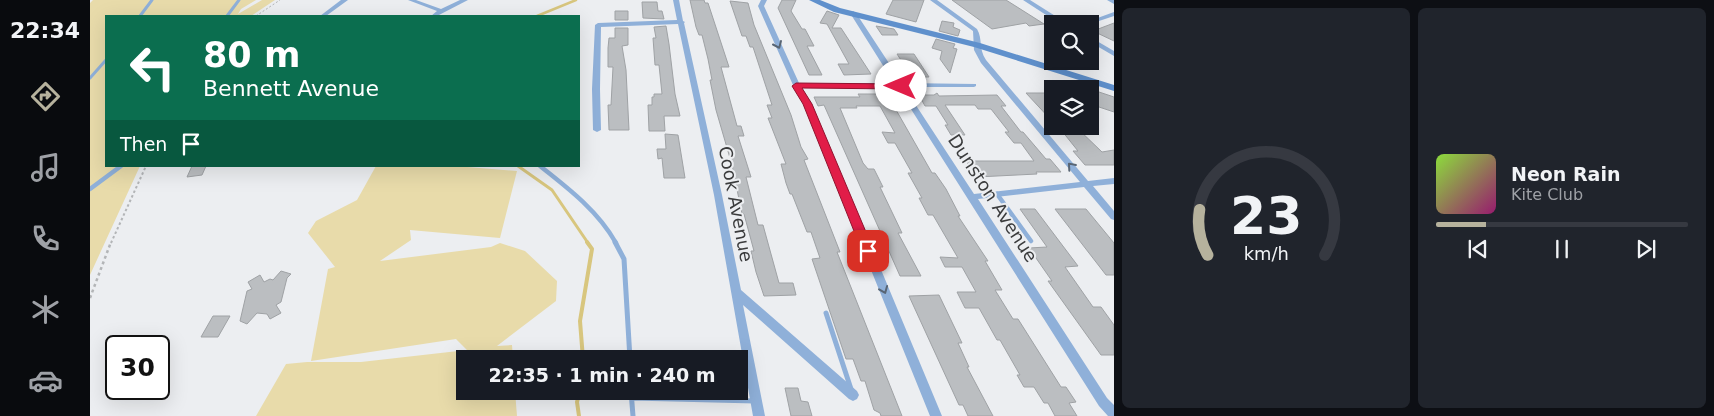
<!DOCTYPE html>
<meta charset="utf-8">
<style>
:root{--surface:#171b24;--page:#20242c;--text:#f1f3f6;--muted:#9ea1a6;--line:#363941;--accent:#b6b29d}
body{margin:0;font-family:"DejaVu Sans",sans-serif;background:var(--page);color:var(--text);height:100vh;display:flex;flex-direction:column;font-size:19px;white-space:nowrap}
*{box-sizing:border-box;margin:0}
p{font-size:16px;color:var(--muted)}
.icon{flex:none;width:28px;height:28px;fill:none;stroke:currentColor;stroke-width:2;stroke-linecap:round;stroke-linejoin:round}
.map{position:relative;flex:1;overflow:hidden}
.sheet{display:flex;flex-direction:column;gap:8px;padding:8px;background:#0d0f14;width:600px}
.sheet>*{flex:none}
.guide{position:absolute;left:15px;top:15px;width:475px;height:152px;border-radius:0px;box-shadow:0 5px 20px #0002;background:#0b6e4f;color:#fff;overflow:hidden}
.tools{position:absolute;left:954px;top:15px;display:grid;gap:10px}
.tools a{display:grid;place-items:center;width:55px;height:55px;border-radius:0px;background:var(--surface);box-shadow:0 5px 20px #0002;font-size:25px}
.speed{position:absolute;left:15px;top:335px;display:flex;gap:10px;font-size:25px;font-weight:700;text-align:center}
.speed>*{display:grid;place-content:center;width:65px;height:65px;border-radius:50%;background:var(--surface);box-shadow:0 5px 20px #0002;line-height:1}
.speed .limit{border:2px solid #111;border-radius:8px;background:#fff;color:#111}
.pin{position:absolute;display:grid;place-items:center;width:42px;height:42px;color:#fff;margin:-21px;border-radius:10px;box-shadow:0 2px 8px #0006}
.me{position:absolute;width:55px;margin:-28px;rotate:270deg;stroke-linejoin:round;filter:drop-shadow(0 0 4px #0008)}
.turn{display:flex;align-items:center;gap:18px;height:105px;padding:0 15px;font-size:22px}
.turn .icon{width:65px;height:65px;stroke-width:2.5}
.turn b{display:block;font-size:35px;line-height:42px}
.then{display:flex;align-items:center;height:48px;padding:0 15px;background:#0003;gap:10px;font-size:19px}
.sheet .tile{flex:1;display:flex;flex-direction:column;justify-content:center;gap:8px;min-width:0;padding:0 18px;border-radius:8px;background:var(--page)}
.sheet .dial{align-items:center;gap:0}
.dial svg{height:130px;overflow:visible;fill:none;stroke:var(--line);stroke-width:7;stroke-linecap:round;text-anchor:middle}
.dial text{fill:var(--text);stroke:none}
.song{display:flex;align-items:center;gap:15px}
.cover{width:60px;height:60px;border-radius:8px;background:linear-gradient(135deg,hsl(90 70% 55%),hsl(320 70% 35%))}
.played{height:5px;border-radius:2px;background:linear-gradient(90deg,var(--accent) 20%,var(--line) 20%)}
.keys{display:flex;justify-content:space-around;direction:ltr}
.sheet .tiles{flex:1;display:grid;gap:8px;grid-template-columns:repeat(2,1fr)}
.trip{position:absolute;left:366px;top:350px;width:292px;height:50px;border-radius:0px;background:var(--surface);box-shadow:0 5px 20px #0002;font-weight:800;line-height:50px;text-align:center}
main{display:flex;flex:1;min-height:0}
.menu{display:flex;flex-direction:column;width:90px;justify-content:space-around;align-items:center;background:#090b0e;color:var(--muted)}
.menu .icon{width:35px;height:35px}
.menu .active{color:var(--accent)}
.menu b{font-size:22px;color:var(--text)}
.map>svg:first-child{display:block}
.green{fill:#e8dbaa}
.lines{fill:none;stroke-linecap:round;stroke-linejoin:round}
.stream-far2{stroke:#d8c67e;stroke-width:2.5}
.stream-far1{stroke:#d8c67e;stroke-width:3}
.stream{stroke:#d8c67e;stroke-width:4}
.building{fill:#bbbec1;stroke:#9fa2a5}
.path-far2{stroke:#b3b5b7;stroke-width:1;stroke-dasharray:2 2;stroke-linecap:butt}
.path-far1{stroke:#b3b5b7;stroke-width:2;stroke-dasharray:2.5 2.5;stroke-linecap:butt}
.path{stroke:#b3b5b7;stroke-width:2.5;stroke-dasharray:3 3;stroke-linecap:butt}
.lane-far2{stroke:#8fb0d9;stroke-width:3}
.lane-far1{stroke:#8fb0d9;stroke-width:4.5}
.lane{stroke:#8fb0d9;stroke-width:5}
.street{fill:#8fb0d9;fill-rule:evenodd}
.secondary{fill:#5f90cc;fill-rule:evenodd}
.oneway{stroke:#586574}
.route{fill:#e11d48;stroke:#92132f}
.labels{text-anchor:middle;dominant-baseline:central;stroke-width:4;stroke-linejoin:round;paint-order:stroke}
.street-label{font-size:18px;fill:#3b3c3d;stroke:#eceef1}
</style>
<main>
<nav class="menu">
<b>22:34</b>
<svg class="icon active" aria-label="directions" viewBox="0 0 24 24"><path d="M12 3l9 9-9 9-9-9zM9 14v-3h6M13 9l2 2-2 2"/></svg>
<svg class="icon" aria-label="music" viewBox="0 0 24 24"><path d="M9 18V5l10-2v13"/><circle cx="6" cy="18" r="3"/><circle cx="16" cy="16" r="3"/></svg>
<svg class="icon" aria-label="phone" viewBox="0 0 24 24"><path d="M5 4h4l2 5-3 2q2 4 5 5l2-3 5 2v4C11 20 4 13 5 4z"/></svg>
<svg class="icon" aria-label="climate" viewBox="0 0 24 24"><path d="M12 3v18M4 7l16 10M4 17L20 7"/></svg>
<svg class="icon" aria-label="car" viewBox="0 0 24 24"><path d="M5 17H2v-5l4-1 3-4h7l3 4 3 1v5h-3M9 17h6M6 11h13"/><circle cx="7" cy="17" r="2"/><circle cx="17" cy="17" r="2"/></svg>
</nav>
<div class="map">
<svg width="1024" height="416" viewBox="0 0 1024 416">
<rect width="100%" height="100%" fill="#eceef1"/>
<path class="green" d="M3 0H166L151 9 148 14 172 0H185L161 16H16V166H50L0 275V3Z
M286 166H365L427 171 410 238 320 230 321 240 290 261 401 247 410 243 435 251 467 281 466 301 407 346 422 345 423 359H375V391H425L427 416H166L196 364 217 362H271L377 350 366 339 221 361 238 269 245 267 218 233 226 221 267 200Z"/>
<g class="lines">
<path class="stream-far2" d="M447 16 486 0"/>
<path class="stream-far1" d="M428 166 462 190 498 243"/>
<path class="stream" d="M493 359 490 321 502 249 497 242
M489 416 487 402 490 391"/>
</g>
<path class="building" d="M600 0H614L615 3H618L639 67H631L647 126H651L654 136H648L661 177H656L668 225H673L689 283H703L706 295 674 296 666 272 661 251H664L654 214H652L642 165 626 110 620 80H622L618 59 612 35H609L606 27Z
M692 0H706L701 11 712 29H715L724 46H717L732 75H719L688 8Z
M803 0H834L826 22 796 14Z
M862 0H916L954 24 939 26 936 23 902 29Z
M640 1 658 3 664 25 701 115 711 147 718 159 714 160 750 252H747L812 416H791L790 413 784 410 775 381H771L763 359H756L722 259 730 258 721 232H717L702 194H700L696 183 691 164H696L678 118H682L677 105H682L663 47H660L656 36H652Z
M552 2H567L568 11H572L574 19 553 18Z
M525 11H538V20H525Z
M737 11 749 15 742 28H751L781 74 754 75 748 64H759L737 24 730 23Z
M852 21 864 23 863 27 870 30 868 36 849 31Z
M1024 23V41L1003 31Z
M576 26 579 44 585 94 590 116H574L575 131H559L558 105H562V97H564V94H572L569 65H565L563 38H566L564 27Z
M786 26 804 29 808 35H792Z
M525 28H538V45L532 46 536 70 539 130H519L518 105H521L523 67H518V48L519 38H525Z
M846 39 865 44 863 48 867 49 860 73 850 59 852 51 842 48Z
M807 54H824L839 77H822Z
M1000 89 1024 97V112L1000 104Z
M847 93 849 96 907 95 916 106H911L931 132H933L956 159H960L971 172H946L947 174 887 177 876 161H944L931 143H924L915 132H919L901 109H888L885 105H855L875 135H861L855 125H858L846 106H835L829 95H844Z
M936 93H954L962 102V121Z
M768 94H797L842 173H845L856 189 870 216H868L898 261H895L912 290H905L923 319H928L971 387H976L986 402 979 403 987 416H965L958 403H954L944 387H934L927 375H930L910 340H907L889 308H875L867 292H886L872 267H855L850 257 868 258 843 215H838L829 198H832L818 173H822L805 143H798L792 132 805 133 790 106H766L767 108H750L773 163 778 169H784L793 187H790L812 233H808L831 276H810L734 105 728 106 724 97H770Z
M968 126H985L1012 152 1024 150V165H995L983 151H988Z
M575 134 588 135 595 178H574L572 158 568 159 567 149H576Z
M102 166H116L112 175 97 177Z
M930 209H945L988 266 975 267 1003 307H1011L1024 325V355H1011L958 281H962L939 248 957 247Z
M965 209H996L1024 243V275H1016Z
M191 271 201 274 197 278 191 302 186 305 191 313 180 319 177 314 167 313 157 324 150 321 157 291 162 289 158 282 170 275 174 282 180 279 183 280Z
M849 295 872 343H868L879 367H877L903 416H878L873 405H869L819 296Z
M123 316H140L128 337H111Z
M695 388H708L711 401 718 402 722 416H701Z"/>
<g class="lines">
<path class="path-far2" d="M166 16 190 0"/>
<path class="path-far1" d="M21 243 56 166"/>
<path class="path" d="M0 298 21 242"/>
<path class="lane-far2" d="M50 16 62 0
M137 16 149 0
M0 78 16 60"/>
<path class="lane-far1" d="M450 166C478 188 508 211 526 243
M0 189 31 166
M907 194 941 241"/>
<path class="lane" d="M525 242 534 259 540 359
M736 313 761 389
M540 355 657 356
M541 391 543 416
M542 398 665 401"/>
<path class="street" d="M251 0H258L236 16H230Z
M318 0H326L351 9 370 0H378L347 16H341L347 11Z
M583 0H589L593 21 595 22 594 23 632 195 651 290 767 391 769 395 767 399 763 401 759 399 653 305 675 416H663L624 195 588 24 511 27 510 89 511 130 507 132 503 130 502 89 505 25 508 23 587 20Z
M671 0H677L674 6 709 83H804L760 13 763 11 766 13 812 83 886 84V86L884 87H814L884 194 990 182 891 63 884 50 883 31 840 0H847L887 29C893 39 888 48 896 60L998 181 1024 178V184L1003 186 1024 211V220L1021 219 994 187 888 199 1017 398 1024 405V416H1018L1009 406 807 87H711L722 104 852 416H840L714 104 703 85 668 6Z
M933 0H940L978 24H970Z
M1017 0H1024V4Z
M1024 12V16L1000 24H991Z
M1000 37 1024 51V56L1000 42Z"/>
<path class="secondary" d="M719 0H730L750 8 890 43 1024 85V91L884 47 744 12Z"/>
</g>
<defs><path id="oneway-chevron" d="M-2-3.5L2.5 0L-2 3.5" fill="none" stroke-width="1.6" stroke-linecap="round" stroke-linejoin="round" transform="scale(1.25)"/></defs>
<g class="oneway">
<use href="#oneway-chevron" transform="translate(688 45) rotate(66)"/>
<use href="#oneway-chevron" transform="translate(981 166) rotate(-131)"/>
<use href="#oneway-chevron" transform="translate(794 290) rotate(68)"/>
</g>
<path class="route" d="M706 83 811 84 816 86 811 89 712 88 722 104 784 251 782 255H774L772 251 713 104 702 86Z"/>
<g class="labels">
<g class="street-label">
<text transform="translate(903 198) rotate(57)">Dunston Avenue</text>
<text transform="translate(646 204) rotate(79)">Cook Avenue</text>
</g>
</g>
</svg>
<div class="tools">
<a><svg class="icon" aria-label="search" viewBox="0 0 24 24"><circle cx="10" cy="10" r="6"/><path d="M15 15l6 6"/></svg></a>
<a><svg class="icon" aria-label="layers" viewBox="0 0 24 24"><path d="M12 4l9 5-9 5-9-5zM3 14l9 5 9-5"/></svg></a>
</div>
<div class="speed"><div class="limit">30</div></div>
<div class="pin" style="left:778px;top:251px;background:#d93025"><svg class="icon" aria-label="arrive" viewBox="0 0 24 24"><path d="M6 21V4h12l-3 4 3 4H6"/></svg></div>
<svg class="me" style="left:811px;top:86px" viewBox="-20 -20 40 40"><circle r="19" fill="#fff"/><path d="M0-13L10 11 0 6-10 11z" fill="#e11d48"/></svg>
<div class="trip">22:35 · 1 min · 240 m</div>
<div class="guide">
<div class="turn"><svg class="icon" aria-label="left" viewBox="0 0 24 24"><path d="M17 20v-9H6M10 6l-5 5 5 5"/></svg><div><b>80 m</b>Bennett Avenue</div></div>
<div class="then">Then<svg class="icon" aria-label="arrive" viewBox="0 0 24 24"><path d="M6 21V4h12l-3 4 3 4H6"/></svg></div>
</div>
</div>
<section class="sheet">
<div class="tiles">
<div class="tile dial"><svg viewBox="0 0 100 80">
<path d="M14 69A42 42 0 1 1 86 69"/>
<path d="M14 69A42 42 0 0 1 9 41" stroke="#b6b29d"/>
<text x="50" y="56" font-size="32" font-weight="700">23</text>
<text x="50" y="72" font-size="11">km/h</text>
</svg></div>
<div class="tile">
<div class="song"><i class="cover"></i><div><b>Neon Rain</b><p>Kite Club</p></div></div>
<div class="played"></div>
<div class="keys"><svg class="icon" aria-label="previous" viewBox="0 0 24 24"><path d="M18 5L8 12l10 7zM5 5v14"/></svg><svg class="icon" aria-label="pause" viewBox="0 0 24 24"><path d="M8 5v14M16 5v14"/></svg><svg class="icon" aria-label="next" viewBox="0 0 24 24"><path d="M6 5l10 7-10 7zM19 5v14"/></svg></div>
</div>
</div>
</section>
</main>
